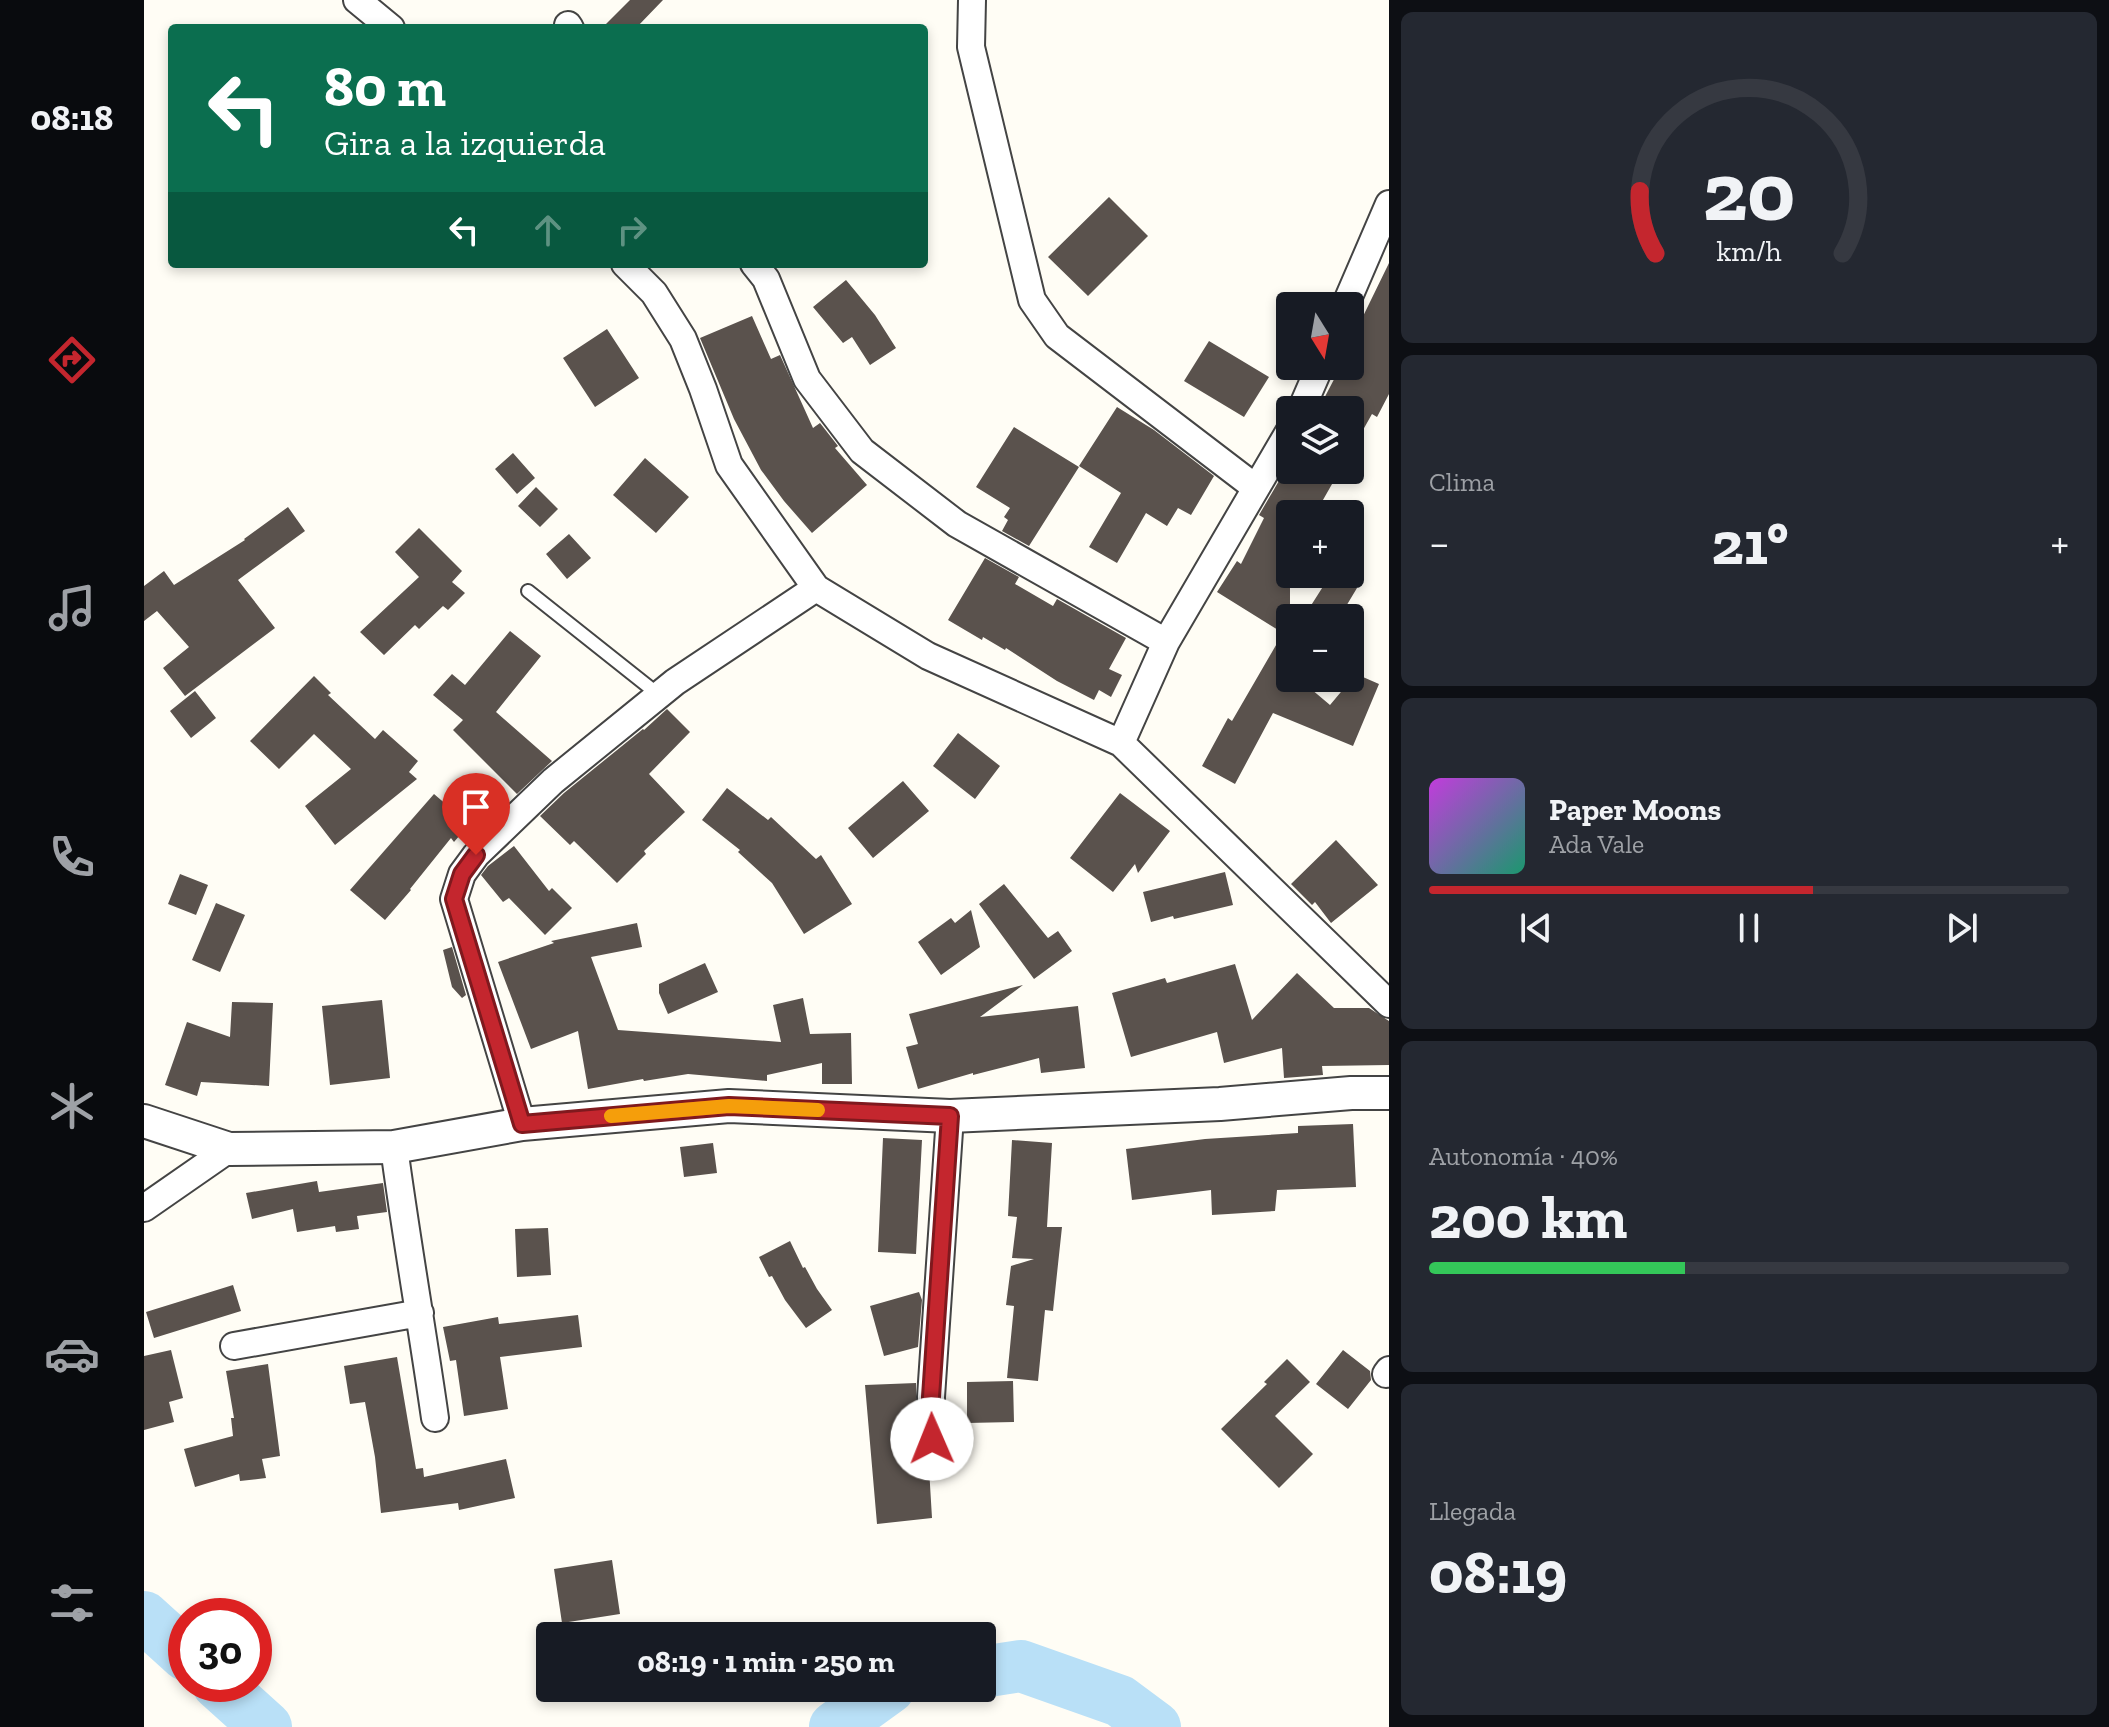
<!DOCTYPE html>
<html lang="es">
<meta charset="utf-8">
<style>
:root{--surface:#171b24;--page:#242831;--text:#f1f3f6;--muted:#9ea1a6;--line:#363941;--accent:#c4262e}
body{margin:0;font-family:"Zilla Slab",serif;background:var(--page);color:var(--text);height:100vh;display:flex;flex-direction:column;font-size:30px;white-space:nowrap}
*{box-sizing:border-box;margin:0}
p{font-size:26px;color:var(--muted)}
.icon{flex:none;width:44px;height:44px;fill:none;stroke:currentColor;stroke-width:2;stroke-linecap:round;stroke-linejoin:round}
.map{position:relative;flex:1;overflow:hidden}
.details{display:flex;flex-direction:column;gap:12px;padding:12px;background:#0d0f14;width:720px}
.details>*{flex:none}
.banner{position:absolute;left:24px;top:24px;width:760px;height:244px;border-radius:8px;box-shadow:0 4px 12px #0003;background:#0b6e4f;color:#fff;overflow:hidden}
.needle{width:52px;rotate:169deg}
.tools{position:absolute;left:1132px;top:292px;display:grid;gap:16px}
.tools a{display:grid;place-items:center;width:88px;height:88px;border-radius:8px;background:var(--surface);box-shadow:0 4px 12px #0003;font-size:40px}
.speed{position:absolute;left:24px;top:1598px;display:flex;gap:16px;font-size:40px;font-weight:700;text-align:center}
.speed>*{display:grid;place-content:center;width:104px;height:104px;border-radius:50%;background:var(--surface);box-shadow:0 4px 12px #0003;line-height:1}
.speed .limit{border:12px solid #d22;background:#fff;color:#111}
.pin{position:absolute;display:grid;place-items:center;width:68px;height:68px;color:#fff;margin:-82px -34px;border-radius:50% 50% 50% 0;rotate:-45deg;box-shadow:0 0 8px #0007}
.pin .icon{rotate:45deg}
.me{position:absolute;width:88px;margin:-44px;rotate:359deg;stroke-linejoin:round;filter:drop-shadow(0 0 6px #0008)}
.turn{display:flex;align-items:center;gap:28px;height:168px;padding:0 24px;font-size:36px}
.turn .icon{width:104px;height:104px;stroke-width:2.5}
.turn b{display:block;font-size:56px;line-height:68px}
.lanes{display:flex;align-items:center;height:76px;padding:0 24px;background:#0003;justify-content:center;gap:40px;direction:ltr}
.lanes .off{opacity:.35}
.big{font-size:60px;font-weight:700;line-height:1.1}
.details .card{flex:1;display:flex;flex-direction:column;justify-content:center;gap:12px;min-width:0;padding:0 28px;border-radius:12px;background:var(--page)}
.details .dial{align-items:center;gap:0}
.dial svg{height:208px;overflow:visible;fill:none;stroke:var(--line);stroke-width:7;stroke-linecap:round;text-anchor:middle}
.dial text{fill:var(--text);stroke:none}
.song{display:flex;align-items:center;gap:24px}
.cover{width:96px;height:96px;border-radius:12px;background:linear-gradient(135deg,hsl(290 70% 55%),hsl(160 70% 35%))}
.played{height:8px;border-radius:4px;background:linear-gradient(90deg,var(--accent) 60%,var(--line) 60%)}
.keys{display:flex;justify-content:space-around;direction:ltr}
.heat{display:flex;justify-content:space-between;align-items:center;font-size:44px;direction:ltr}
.charge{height:12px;border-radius:6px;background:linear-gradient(90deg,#34c759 40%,var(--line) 0)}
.trip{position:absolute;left:392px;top:1622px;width:460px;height:80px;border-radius:8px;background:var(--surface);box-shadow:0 4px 12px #0003;font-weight:700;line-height:80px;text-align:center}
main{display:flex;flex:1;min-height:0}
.tab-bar{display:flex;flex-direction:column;width:144px;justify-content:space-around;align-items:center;background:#090b0e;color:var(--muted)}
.tab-bar .icon{width:56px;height:56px}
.tab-bar .active{color:var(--accent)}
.tab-bar b{font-size:36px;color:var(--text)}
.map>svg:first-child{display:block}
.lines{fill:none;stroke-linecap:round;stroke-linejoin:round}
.river{stroke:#b9e0f7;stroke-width:52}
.building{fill:#5a524d}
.service-casing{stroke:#444;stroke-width:16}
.minor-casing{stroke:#444;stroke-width:30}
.tertiary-casing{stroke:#444;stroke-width:36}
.service{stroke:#fff;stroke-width:12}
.minor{stroke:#fff;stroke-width:26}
.tertiary{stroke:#fff;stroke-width:32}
.route-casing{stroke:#7f191e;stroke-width:20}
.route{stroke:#c4262e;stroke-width:14}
.slow{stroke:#f59e0b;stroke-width:14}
</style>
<main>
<nav class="tab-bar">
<b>08:18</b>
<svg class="icon active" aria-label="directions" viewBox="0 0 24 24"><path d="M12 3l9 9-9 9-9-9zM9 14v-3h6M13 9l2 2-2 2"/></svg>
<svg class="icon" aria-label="music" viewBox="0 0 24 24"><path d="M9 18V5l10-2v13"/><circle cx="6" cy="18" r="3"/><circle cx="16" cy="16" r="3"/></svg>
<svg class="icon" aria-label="phone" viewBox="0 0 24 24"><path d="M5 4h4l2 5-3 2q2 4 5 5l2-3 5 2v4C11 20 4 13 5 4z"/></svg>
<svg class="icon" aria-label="climate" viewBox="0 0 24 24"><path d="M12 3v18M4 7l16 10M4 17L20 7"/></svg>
<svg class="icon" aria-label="car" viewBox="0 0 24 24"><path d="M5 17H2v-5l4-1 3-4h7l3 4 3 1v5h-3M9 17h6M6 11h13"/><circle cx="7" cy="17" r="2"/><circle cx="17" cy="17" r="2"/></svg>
<svg class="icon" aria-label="filters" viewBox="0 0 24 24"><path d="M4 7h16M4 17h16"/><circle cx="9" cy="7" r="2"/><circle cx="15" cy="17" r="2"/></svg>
</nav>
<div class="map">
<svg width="1245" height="1727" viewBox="0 0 1245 1727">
<rect width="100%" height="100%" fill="#fffdf5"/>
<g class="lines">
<path class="river" d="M0 1617 42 1655
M838 1672 877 1666 976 1701 1011 1727
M74 1684 122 1727
M691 1727 745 1688"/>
</g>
<path class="building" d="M486 0H519L492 28H458Z
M965 197 1004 236 944 296 904 257Z
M1245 263V394L1233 417 1228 414 1206 453V410H1174L1197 366H1206V343Z
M702 280 731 315 752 348 726 365 708 337 699 343 669 307Z
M608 316 627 359 636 355 669 428 676 423 694 446 691 448 723 485 668 533 640 501 617 470 590 419 556 338Z
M463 329 495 378 451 407 419 358Z
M1065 341 1125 377 1100 417 1040 381Z
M973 407 1010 430 1070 476 1047 515 1034 508 1023 526 1002 513 973 563 945 547 977 493 935 466Z
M870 427 935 467 885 546 858 531 864 520 860 517 866 508 832 487Z
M369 453 391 478 373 494 351 469Z
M501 458 545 497 512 533 469 495Z
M1146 462V470H1196L1171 514H1146V557L1142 564 1146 561V678H1154L1186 705 1212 674 1235 684 1209 746 1129 713 1091 784 1058 766 1084 718 1088 721 1139 633 1073 592 1093 561 1097 564 1120 518 1115 515Z
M392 487 414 509 396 527 374 506Z
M144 507 161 531 94 580 131 628 41 696 19 668 45 647 13 611 0 621V586L20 571 30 585 101 540 100 539Z
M275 528 318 571 308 582 321 593 304 610 299 606 275 629 271 625 240 655 216 632 275 577 251 552Z
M425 534 447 558 423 579 402 554Z
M841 558 875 577 871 584 909 606 913 599 982 638 965 669 978 675 967 697 955 690 950 700 913 681 862 648 861 650 839 637 838 640 804 620Z
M1187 574H1191L1213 588 1195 618H1159Z
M366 631 397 656 352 712 408 761 373 794 309 730 319 720 289 695 308 674 321 685Z
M170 676 187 693 184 695 231 739 239 730 274 761 265 772 273 779 191 845 161 806 207 769 170 734 135 769 106 741Z
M51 691 72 718 47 738 26 711Z
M523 709 546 732 505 774 541 812 500 851 502 854 473 883 430 841 426 845 396 816 420 793 499 729 500 730Z
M814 733 856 766 831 799 789 766Z
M759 781 785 811 729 858 704 828Z
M324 787 340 807 310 842 307 838 266 889 267 890 241 920 206 890 290 794 304 806Z
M583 788 624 820 627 817 672 859 677 855 708 904 660 934 628 883 594 852 596 850 558 820Z
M976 793 1026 831 994 873 991 864 969 892 926 858Z
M1192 840 1234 885 1187 923 1171 902 1168 905 1147 884Z
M370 846 405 891 408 888 428 908 401 935 365 898 359 902 337 875 344 866Z
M1081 872 1089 905 1030 919 1029 916 1007 922 999 892Z
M36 874 64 885 52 915 24 904Z
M860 884 904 938 914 931 928 951 890 979 835 904Z
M72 903 101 915 76 972 48 960Z
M827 910 836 947 797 975 774 942 807 918 811 923Z
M493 923 498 947 447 957 474 1030 637 1042 629 1005 659 998 666 1034 707 1033 708 1084H678V1063L623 1075V1081L544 1074 500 1081 499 1079 444 1089 434 1031 387 1049 354 962 410 943 407 941Z
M308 947 322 995 318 998 308 987 299 950Z
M561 963 574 992 524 1014 515 993V984Z
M1091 964 1108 1020 1153 973 1190 1008H1225L1245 1021V1065L1178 1066 1179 1075 1140 1078 1138 1048 1080 1063 1073 1032 987 1057 968 993 1021 978 1023 983Z
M879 985 836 1017 934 1006 941 1068 897 1073 895 1058 829 1075V1073L774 1089 762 1047 774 1044 765 1014Z
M238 1000 246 1078 186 1085 178 1006Z
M88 1002 129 1003 125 1086 57 1082 53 1096 21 1085 43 1022 86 1037Z
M1209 1124 1212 1187 1133 1190 1131 1211 1068 1215 1067 1190 988 1200 982 1149 1061 1139 1154 1133V1126Z
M739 1138 778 1140 772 1254 734 1252Z
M868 1140 908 1143 903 1227H918L909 1311 901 1310 894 1381 863 1378 870 1306 862 1305 867 1266 890 1259 868 1258 873 1217 864 1216Z
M569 1143 573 1173 540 1177 536 1147Z
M173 1181 175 1192 239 1183 243 1212 213 1216 215 1229 192 1232 191 1226 153 1232 149 1209 108 1219 102 1193Z
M404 1228 407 1275 373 1277 371 1229Z
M646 1241 659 1268 661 1267 673 1289 688 1310 662 1328 641 1300 628 1276 625 1277 615 1257Z
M89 1285 97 1311 10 1338 2 1312Z
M775 1292 778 1300 774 1347 740 1356 726 1306Z
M434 1315 438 1347 356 1357 364 1409 320 1416 312 1360 306 1361 299 1327 354 1317 355 1324Z
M27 1350 39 1398 25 1402 30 1422 0 1430V1356Z
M1199 1350 1226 1371 1227 1380 1204 1409 1172 1384Z
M253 1357 272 1469 279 1468 280 1477 362 1459 371 1498 315 1510 314 1503 237 1513 231 1457 221 1402 206 1404 200 1366Z
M1143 1359 1166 1382 1131 1416 1169 1454 1135 1488 1077 1429 1123 1384 1120 1382Z
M124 1364 136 1456 118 1459 122 1478 96 1481 95 1474 51 1487 40 1449 89 1436 87 1418H90L82 1371Z
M869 1381 870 1422 823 1423V1382Z
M772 1383V1442L776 1458 779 1464 785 1468 788 1518 733 1524 721 1385Z
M468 1560 476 1614 418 1623 410 1569Z"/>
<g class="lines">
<defs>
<path id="service" d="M384 591 515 695"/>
<path id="minor" d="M213 0 247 28
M828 0 827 47 888 300 913 336 1112 488
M424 25 426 28
M481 264 510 293 539 339 559 389 585 465 672 588 784 656 977 743 1245 1004
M610 264 622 279 663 379 718 451 813 524 1022 642
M1201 306 1245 204
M1157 410 1176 366
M977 743 1022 642 1146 430
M378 1124 310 899 318 874 332 855 409 781 531 682 672 588
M250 1147C262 1237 278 1327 291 1418
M0 1208 85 1149
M90 1346 276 1313
M1242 1374 1245 1370
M791 1454 788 1439 787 1397 806 1116"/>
<path id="tertiary" d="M0 1121 85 1149 250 1147 378 1124 585 1106 806 1116 1076 1104 1207 1093H1245"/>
</defs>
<use href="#service" class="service-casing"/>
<use href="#minor" class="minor-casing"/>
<use href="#tertiary" class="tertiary-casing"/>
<use href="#service" class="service"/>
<use href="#minor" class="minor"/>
<use href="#tertiary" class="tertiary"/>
</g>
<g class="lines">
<defs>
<path id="route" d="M332 855 318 874 310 899 378 1124 585 1106 806 1116 787 1397 788 1439"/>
</defs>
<use href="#route" class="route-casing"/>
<use href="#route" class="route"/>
<path class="slow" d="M467 1116 585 1106 674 1110"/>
</g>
</svg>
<div class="tools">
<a><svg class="needle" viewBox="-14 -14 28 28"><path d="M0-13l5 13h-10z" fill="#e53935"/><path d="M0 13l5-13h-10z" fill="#9ea1a6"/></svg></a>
<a><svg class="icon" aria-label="layers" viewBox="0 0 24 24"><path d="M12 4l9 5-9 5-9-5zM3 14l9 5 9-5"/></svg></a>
<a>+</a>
<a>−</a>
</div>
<div class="speed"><div class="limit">30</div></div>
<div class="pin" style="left:332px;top:855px;background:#d93025"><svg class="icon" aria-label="arrive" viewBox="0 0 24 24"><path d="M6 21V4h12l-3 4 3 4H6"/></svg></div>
<svg class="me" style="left:788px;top:1439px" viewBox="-20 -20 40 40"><circle r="19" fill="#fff"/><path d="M0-13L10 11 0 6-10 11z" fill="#c4262e"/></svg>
<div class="trip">08:19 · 1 min · 250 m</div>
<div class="banner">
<div class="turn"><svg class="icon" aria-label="left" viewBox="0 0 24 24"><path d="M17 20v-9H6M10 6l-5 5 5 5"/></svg><div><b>80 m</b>Gira a la izquierda</div></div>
<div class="lanes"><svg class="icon" aria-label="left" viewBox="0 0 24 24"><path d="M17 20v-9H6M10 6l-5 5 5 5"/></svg><svg class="icon off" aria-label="ahead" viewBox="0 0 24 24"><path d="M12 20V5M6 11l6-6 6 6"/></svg><svg class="icon off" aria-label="right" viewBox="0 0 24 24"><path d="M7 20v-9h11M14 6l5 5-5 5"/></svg></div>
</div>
</div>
<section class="details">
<div class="card dial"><svg viewBox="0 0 100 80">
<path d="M14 69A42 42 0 1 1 86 69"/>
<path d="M14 69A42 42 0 0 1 8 45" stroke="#c4262e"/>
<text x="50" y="56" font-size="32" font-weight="700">20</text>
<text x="50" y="72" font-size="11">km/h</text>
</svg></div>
<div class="card"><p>Clima</p>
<div class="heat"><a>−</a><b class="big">21°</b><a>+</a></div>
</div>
<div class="card">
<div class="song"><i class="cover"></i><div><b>Paper Moons</b><p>Ada Vale</p></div></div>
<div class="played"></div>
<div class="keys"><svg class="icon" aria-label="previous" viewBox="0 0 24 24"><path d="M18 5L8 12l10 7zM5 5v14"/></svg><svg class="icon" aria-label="pause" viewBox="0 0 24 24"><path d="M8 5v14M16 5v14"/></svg><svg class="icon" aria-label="next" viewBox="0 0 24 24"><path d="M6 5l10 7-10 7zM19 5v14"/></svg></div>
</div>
<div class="card"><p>Autonomía · 40%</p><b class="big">200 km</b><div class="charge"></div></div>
<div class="card"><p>Llegada</p><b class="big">08:19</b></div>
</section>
</main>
